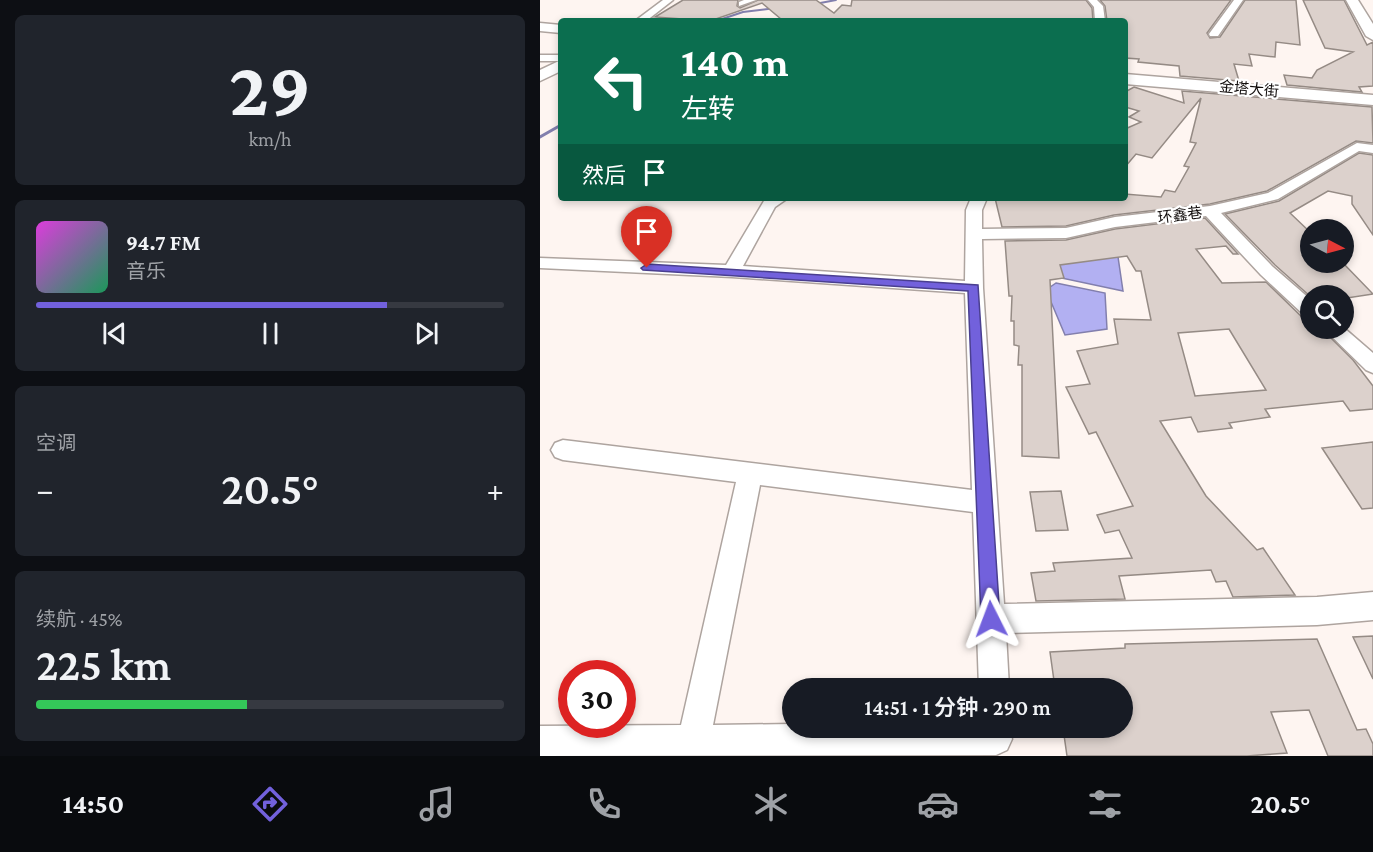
<!DOCTYPE html>
<html lang="zh">
<meta charset="utf-8">
<style>
:root{--surface:#171b24;--page:#20242c;--text:#f1f3f6;--muted:#9ea1a6;--line:#363941;--accent:#7261dc}
body{margin:0;font-family:"Crimson Pro","Noto Sans SC",serif;background:var(--page);color:var(--text);height:100vh;display:flex;flex-direction:column;font-size:22px;white-space:nowrap}
*{box-sizing:border-box;margin:0}
p{font-size:20px;color:var(--muted)}
.icon{flex:none;width:33px;height:33px;fill:none;stroke:currentColor;stroke-width:2;stroke-linecap:round;stroke-linejoin:round}
.map{position:relative;flex:1;overflow:hidden}
.side{display:flex;flex-direction:column;gap:15px;padding:15px;background:#0d0f14;width:540px}
.side>*{flex:none}
.top-card{position:absolute;left:18px;top:18px;width:570px;height:183px;border-radius:6px;box-shadow:0 3px 9px #0003;background:#0b6e4f;color:#fff;overflow:hidden}
.needle{width:39px;rotate:96deg}
.buttons{position:absolute;left:760px;top:219px;display:grid;gap:12px}
.buttons a{display:grid;place-items:center;width:54px;height:54px;border-radius:50%;background:var(--surface);box-shadow:0 3px 9px #0003;font-size:30px}
.speed{position:absolute;left:18px;top:660px;display:flex;gap:12px;font-size:30px;font-weight:700;text-align:center}
.speed>*{display:grid;place-content:center;width:78px;height:78px;border-radius:50%;background:var(--surface);box-shadow:0 3px 9px #0003;line-height:1}
.speed .limit{border:9px solid #d22;background:#fff;color:#111}
.pin{position:absolute;display:grid;place-items:center;width:51px;height:51px;color:#fff;margin:-62px -26px;border-radius:50% 50% 50% 0;rotate:-45deg;box-shadow:0 0 6px #0007}
.pin .icon{rotate:45deg}
.me{position:absolute;width:66px;margin:-33px;rotate:357deg;stroke-linejoin:round;filter:drop-shadow(0 0 4px #0008)}
.turn{display:flex;align-items:center;gap:21px;height:126px;padding:0 24px;font-size:27px}
.turn .icon{width:78px;height:78px;stroke-width:2.5}
.turn b{display:block;font-size:42px;line-height:51px}
.then{display:flex;align-items:center;height:57px;padding:0 24px;background:#0003;gap:12px;font-size:22px}
.big{font-size:45px;font-weight:600;line-height:1.1}
.side .widget{flex:1;display:flex;flex-direction:column;justify-content:center;gap:9px;min-width:0;padding:0 21px;border-radius:9px;background:var(--page)}
.side .dial{align-items:center;gap:0}
.dial b{font-size:78px;line-height:1}
.song{display:flex;align-items:center;gap:18px}
.cover{width:72px;height:72px;border-radius:9px;background:linear-gradient(135deg,hsl(300 70% 55%),hsl(150 70% 35%))}
.played{height:6px;border-radius:3px;background:linear-gradient(90deg,var(--accent) 75%,var(--line) 75%)}
.keys{display:flex;justify-content:space-around;direction:ltr}
.heat{display:flex;justify-content:space-between;align-items:center;font-size:33px;direction:ltr}
.charge{height:9px;border-radius:4px;background:linear-gradient(90deg,#34c759 45%,var(--line) 0)}
.trip{position:absolute;left:242px;top:678px;width:351px;height:60px;border-radius:30px;background:var(--surface);box-shadow:0 3px 9px #0003;font-weight:600;line-height:60px;text-align:center}
.tab-bar{display:flex;height:96px;justify-content:space-around;align-items:center;background:#090b0e;color:var(--muted)}
.tab-bar .icon{width:42px;height:42px}
.tab-bar .current{color:var(--accent)}
.tab-bar b{font-size:27px;color:var(--text)}
main{display:flex;flex:1;min-height:0}
.map>svg:first-child{display:block}
.water{fill:#b2b0f2;stroke:#827fad;stroke-width:1.5}
.lines{fill:none;stroke-linecap:round;stroke-linejoin:round}
.stream-far1{stroke:#827fad;stroke-width:2}
.stream{stroke:#827fad;stroke-width:3}
.building{fill:#dcd1cc;stroke:#958b85;stroke-width:1.5;fill-rule:evenodd}
.minor-casing{stroke:#aea49f;stroke-width:3}
.secondary-casing{stroke:#aea49f;stroke-width:3}
.minor{fill:#fff;fill-rule:evenodd}
.secondary{fill:#fff;fill-rule:evenodd}
.route{fill:#7261dc;stroke:#4a3f8f;stroke-width:1.5}
.labels{text-anchor:middle;dominant-baseline:central;stroke-width:4.5;stroke-linejoin:round;paint-order:stroke}
.far-street-label{font-size:15px;fill:#110d0c;stroke:#fff}
</style>
<main>
<section class="side">
<div class="widget dial"><b>29</b><p>km/h</p></div>
<div class="widget">
<div class="song"><i class="cover"></i><div><b>94.7 FM</b><p>音乐</p></div></div>
<div class="played"></div>
<div class="keys"><svg class="icon" aria-label="previous" viewBox="0 0 24 24"><path d="M18 5L8 12l10 7zM5 5v14"/></svg><svg class="icon" aria-label="pause" viewBox="0 0 24 24"><path d="M8 5v14M16 5v14"/></svg><svg class="icon" aria-label="next" viewBox="0 0 24 24"><path d="M6 5l10 7-10 7zM19 5v14"/></svg></div>
</div>
<div class="widget"><p>空调</p>
<div class="heat"><a>−</a><b class="big">20.5°</b><a>+</a></div>
</div>
<div class="widget"><p>续航 · 45%</p><b class="big">225 km</b><div class="charge"></div></div>
</section>
<div class="map">
<svg width="833" height="756" viewBox="0 0 833 756">
<rect width="100%" height="100%" fill="#fef5f1"/>
<path class="water" d="M577 250 583 291 512 276 516 262Z
M516 283 565 293 567 329 525 335 506 290Z"/>
<g class="lines">
<path class="stream-far1" d="M275 4 296 0
M176 21 203 12 236 8"/>
<path class="stream" d="M0 137 21 125"/>
</g>
<path class="building" d="M143 0H198L197 6 200 8 218 0H276L294 13 302 5 311 6 312 0H546L552 8 553 21H244L246 19H241L222 3 170 21 115 17Z
M560 0H691L667 33 670 38 680 37 705 0H756L760 45 736 42 735 57 709 54 712 66 694 64 699 81 640 76 639 66 598 62 599 59 585 58V21H567L565 6Z
M763 0H804L827 45 833 42V86L819 87 822 92 747 85 744 75 772 78 777 70 813 52 785 48Z
M594 87 644 103 642 91 832 107 833 143 816 141 727 191 670 204 574 215 526 226 462 227 455 198H585V194L621 197 625 190 635 192 649 167 644 166 656 143 650 142 661 98 612 158 596 154 585 167V129L601 122 589 117 599 111 585 107V92Z
M819 153 833 155V235L812 204V196L788 191 750 213 771 233V262H802L833 294 807 298 804 296 771 297 735 265 685 214 739 201Z
M665 218 698 254H693L686 246 656 249 682 283 726 282 762 317 771 318V328H781L813 360 833 386V409L810 411 803 401 725 409 730 417 689 423 692 428 658 432 651 417 620 421 666 496 717 550 723 548 755 595 693 597 686 581 676 582 671 570 579 576 585 599 496 601 491 573 515 571 513 563 592 558 579 530 565 533 557 515 593 506 556 432 549 434 526 387 550 384 537 351 578 344 574 319 611 320 601 271H596L587 256 520 265 524 278 510 280 519 458 482 456V365H478L479 346 474 345V321H471L472 296H469L465 241 526 240 575 229ZM689 329 726 390 655 396 638 333Z
M833 442V508L822 509 782 448Z
M521 491 528 530 496 531 490 492Z
M833 636V679L813 637Z
M777 639 817 730 826 729 833 744V756H788L769 710 731 712 747 753 707 756H527L523 728H582V688H515L510 652 585 648V644Z"/>
<g class="lines">
<defs>
<path id="minor" d="M123 0H133L106 21H95Z
M204 0H216L199 6V2Z
M548 0H557L563 6 565 21H555L554 7Z
M694 0H703L678 36H670L669 34Z
M0 55H21V61H0Z
M817 143 833 145V153L819 151 738 199 681 213 733 267 771 300V316L764 315 721 275 666 216 575 227 526 238 442 239 443 288 464 604 777 597 833 592V620L777 625 466 633 469 688H439L433 512 220 485 173 725 252 724V728H467L472 739 467 750 456 755 0 756V726L141 725 196 482 23 460 15 457 11 450 15 443 23 440 432 490 425 293 192 277 0 268V258L186 265 224 201 229 198H248L235 207 203 266 425 281 426 210 431 198H447L442 210V229L526 228 575 217 670 206 728 193Z
M783 328H804L833 353V373L826 370Z"/>
<path id="secondary" d="M806 0H818L833 24V40L826 36Z
M0 23 21 25V33L0 31Z
M21 60V71L0 81V70Z
M585 74 833 95V105L585 84Z"/>
</defs>
<use href="#minor" class="minor-casing"/>
<use href="#secondary" class="secondary-casing"/>
<use href="#minor" class="minor"/>
<use href="#secondary" class="secondary"/>
</g>
<path class="route" d="M107 264 438 285 460 619 457 625 451 628 444 625 441 619 428 291 103 270 101 268Z"/>
<g class="labels">
<g class="far-street-label">
<text transform="translate(709 89) rotate(5)">金塔大街</text>
<text transform="translate(640 215) rotate(-7)">环鑫巷</text>
</g>
</g>
</svg>
<div class="buttons">
<a><svg class="needle" viewBox="-14 -14 28 28"><path d="M0-13l5 13h-10z" fill="#e53935"/><path d="M0 13l5-13h-10z" fill="#9ea1a6"/></svg></a>
<a><svg class="icon" aria-label="search" viewBox="0 0 24 24"><circle cx="10" cy="10" r="6"/><path d="M15 15l6 6"/></svg></a>
</div>
<div class="speed"><div class="limit">30</div></div>
<div class="pin" style="left:107px;top:268px;background:#d93025"><svg class="icon" aria-label="arrive" viewBox="0 0 24 24"><path d="M6 21V4h12l-3 4 3 4H6"/></svg></div>
<svg class="me" style="left:451px;top:619px" viewBox="-20 -20 40 40"><path d="M0-17L14 15 0 8-14 15z" fill="#7261dc" stroke="#fff" stroke-width="4"/></svg>
<div class="trip">14:51 · 1 分钟 · 290 m</div>
<div class="top-card">
<div class="turn"><svg class="icon" aria-label="left" viewBox="0 0 24 24"><path d="M17 20v-9H6M10 6l-5 5 5 5"/></svg><div><b>140 m</b>左转</div></div>
<div class="then">然后<svg class="icon" aria-label="arrive" viewBox="0 0 24 24"><path d="M6 21V4h12l-3 4 3 4H6"/></svg></div>
</div>
</div>
</main>
<nav class="tab-bar">
<b>14:50</b>
<svg class="icon current" aria-label="directions" viewBox="0 0 24 24"><path d="M12 3l9 9-9 9-9-9zM9 14v-3h6M13 9l2 2-2 2"/></svg>
<svg class="icon" aria-label="music" viewBox="0 0 24 24"><path d="M9 18V5l10-2v13"/><circle cx="6" cy="18" r="3"/><circle cx="16" cy="16" r="3"/></svg>
<svg class="icon" aria-label="phone" viewBox="0 0 24 24"><path d="M5 4h4l2 5-3 2q2 4 5 5l2-3 5 2v4C11 20 4 13 5 4z"/></svg>
<svg class="icon" aria-label="climate" viewBox="0 0 24 24"><path d="M12 3v18M4 7l16 10M4 17L20 7"/></svg>
<svg class="icon" aria-label="car" viewBox="0 0 24 24"><path d="M5 17H2v-5l4-1 3-4h7l3 4 3 1v5h-3M9 17h6M6 11h13"/><circle cx="7" cy="17" r="2"/><circle cx="17" cy="17" r="2"/></svg>
<svg class="icon" aria-label="filters" viewBox="0 0 24 24"><path d="M4 7h16M4 17h16"/><circle cx="9" cy="7" r="2"/><circle cx="15" cy="17" r="2"/></svg>
<b>20.5°</b>
</nav>
